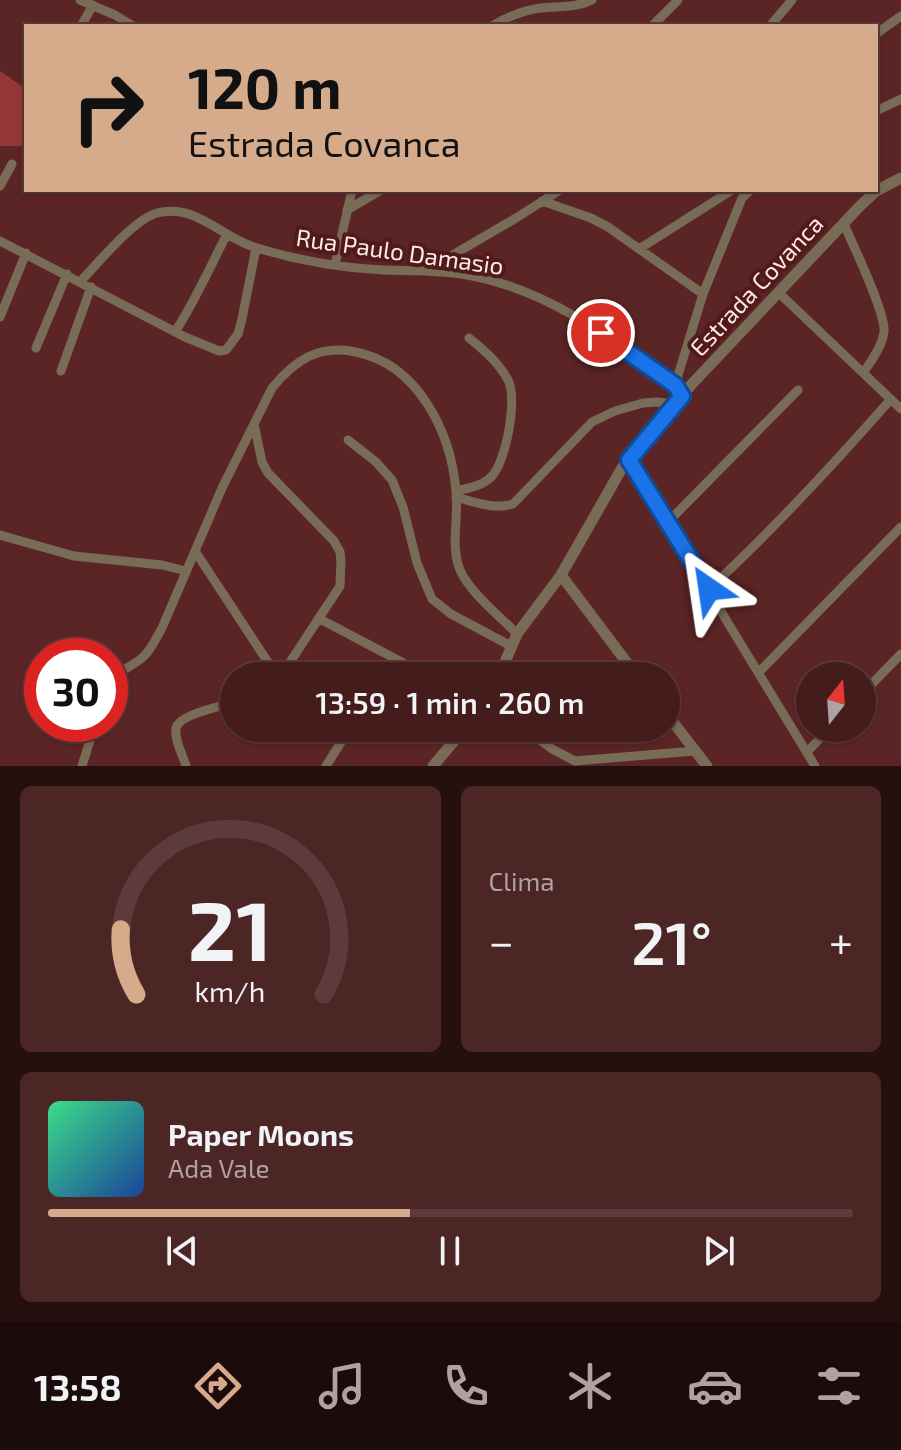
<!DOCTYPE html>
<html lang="pt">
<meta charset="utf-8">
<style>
:root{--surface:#451c1c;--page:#4c2525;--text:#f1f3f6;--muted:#b0a1a3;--line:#5d3a3b;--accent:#d6ab8b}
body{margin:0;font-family:"Exo 2",sans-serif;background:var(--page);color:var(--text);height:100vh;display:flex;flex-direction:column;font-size:30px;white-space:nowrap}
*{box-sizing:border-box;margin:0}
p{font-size:26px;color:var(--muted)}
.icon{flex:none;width:44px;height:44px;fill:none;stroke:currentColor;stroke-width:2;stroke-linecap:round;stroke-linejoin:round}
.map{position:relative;height:766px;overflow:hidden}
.drawer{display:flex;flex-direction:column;gap:20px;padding:20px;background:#260f0f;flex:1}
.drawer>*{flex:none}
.top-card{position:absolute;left:24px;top:24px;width:854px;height:168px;border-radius:0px;box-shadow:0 2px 6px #0004,0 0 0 2px var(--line);background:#d6ab8b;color:#111;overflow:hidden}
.needle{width:52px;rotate:17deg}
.tools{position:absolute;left:796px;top:662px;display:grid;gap:16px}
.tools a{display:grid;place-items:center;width:80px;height:80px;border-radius:50%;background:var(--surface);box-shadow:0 2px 6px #0004,0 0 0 2px var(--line);font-size:40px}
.speed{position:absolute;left:24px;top:638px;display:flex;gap:16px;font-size:40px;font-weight:700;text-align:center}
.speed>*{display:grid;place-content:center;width:104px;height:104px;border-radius:50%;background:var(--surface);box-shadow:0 2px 6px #0004,0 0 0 2px var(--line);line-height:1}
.speed .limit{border:12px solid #d22;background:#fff;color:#111}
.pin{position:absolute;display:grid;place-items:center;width:68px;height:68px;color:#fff;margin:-34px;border:4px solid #fff;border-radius:50%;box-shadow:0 2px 8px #0007}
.me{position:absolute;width:88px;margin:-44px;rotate:328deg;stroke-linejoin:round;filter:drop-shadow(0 0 6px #0008)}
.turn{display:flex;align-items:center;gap:28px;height:168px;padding:0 32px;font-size:36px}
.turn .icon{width:104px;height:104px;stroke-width:2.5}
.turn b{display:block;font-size:56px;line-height:68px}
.big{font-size:60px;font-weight:600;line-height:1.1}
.drawer .card{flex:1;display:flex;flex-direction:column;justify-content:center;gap:12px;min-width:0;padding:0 28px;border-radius:12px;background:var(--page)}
.drawer .dial{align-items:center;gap:0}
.dial svg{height:208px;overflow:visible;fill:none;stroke:var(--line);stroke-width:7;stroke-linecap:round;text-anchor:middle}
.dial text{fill:var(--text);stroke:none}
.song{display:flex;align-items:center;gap:24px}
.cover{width:96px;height:96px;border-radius:12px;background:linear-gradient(135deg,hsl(150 70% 55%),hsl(220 70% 35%))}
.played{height:8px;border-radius:4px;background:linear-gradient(90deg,var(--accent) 45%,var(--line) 45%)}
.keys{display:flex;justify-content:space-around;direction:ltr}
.heat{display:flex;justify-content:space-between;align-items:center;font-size:44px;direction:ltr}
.drawer .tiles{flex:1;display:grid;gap:20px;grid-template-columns:1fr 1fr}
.card:last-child{grid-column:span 2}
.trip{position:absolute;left:220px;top:662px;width:460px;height:80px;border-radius:40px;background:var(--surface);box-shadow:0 2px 6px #0004,0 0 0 2px var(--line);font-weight:600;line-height:80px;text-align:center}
.dock{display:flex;height:128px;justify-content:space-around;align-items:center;background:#1c0b0b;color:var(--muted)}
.dock .icon{width:56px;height:56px}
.dock .active{color:var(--accent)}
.dock b{font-size:36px;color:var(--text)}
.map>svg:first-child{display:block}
.green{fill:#963638}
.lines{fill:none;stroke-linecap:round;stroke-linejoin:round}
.minor{stroke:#786c56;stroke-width:9}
.tertiary{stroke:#786c56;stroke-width:11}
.route-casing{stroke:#114b97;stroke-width:20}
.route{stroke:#1a73e8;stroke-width:14}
.labels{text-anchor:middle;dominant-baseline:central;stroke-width:8;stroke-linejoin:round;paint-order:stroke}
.street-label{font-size:24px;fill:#ffe9e7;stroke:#501a1b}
</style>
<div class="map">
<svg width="901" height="766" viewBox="0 0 901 766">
<rect width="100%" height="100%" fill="#5c2525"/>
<path class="green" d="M0 71 26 89V146H0Z"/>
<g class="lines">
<path class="minor" d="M80 0 115 15 133 26
M81 26 93 5
M492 26C507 17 524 10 541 8 559 6 576 8 592 0
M652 26 678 0
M770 26 792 0
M876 34 901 16
M876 111 901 99
M0 186 12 164
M542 201 591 218 608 227 703 294
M347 210 381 190
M844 224C853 245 886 313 884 332 882 347 872 359 864 372
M0 241 185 337 219 351 226 350 238 334 242 319 256 248
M639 249 732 190
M335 265 352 190
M427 270 516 218 560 190
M80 282C98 263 133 220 157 213 197 203 221 238 257 248 297 260 341 268 383 270 411 271 439 270 467 275 547 289 611 338 675 385
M779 293 901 409
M0 317 26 253
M175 332C195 301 210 267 227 234
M36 348 67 274
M61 371 91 287
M678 389 675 385 703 294 742 198 751 190
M254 424 262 462 268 473 334 541 340 552 341 561 340 586 281 676
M348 440 376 462 392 480 403 507 417 563 432 599 451 614 511 646
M629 460 815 766
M456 491C469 488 482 486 491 477 506 463 518 398 508 380 499 363 484 350 469 338
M456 497C475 502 494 510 513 504L592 422 615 411 643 403 657 402 675 404
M668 522 798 390
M0 535 74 556 162 565 186 571
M195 551 277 676
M709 589C773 530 833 465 891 399
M320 619 428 676
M759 672 901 527
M384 676 395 660
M110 682C119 670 132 667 143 657 152 649 156 638 162 628L222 488 272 388C295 360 319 344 356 352 419 365 451 433 456 491 459 517 450 546 460 570 470 593 500 616 517 634
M862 694 901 654
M524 728 552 749 575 761 695 751
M807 752 830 728
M82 766 95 724
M186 766C183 756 174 739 176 728 179 715 221 706 234 703
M326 766 350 728"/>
<path class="tertiary" d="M561 575 637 676
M499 676 517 634 561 575 622 468 691 385 860 206 876 191 901 178
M666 713 707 766
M433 766 465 728"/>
</g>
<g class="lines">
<defs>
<path id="route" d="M601 333 675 385 682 396 629 460 709 589"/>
</defs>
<use href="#route" class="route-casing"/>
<use href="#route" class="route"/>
</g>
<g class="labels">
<g class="street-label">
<text transform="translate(400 251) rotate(8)">Rua Paulo Damasio</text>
<text transform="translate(756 285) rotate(-47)">Estrada Covanca</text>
</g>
</g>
</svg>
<div class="tools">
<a><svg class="needle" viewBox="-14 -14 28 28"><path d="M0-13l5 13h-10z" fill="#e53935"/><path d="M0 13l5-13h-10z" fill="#b0a1a3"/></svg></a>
</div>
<div class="speed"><div class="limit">30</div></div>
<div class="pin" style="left:601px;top:333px;background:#d93025"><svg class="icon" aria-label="arrive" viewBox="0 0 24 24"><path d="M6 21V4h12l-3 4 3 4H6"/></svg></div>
<svg class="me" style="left:709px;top:589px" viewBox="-20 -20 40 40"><path d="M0-17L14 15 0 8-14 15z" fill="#1a73e8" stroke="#fff" stroke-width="4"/></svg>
<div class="trip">13:59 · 1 min · 260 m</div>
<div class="top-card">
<div class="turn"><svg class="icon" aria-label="right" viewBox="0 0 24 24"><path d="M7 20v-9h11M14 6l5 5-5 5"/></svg><div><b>120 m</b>Estrada Covanca</div></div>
</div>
</div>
<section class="drawer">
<div class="tiles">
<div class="card dial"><svg viewBox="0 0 100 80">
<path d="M14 69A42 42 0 1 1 86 69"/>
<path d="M14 69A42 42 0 0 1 8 44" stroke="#d6ab8b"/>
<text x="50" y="56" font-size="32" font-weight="700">21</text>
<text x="50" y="72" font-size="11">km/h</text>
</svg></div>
<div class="card"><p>Clima</p>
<div class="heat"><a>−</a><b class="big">21°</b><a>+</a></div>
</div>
<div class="card">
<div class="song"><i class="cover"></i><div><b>Paper Moons</b><p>Ada Vale</p></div></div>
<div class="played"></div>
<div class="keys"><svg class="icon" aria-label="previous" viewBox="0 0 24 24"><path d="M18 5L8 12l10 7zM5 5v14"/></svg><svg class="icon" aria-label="pause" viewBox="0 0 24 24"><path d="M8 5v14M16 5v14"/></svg><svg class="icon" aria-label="next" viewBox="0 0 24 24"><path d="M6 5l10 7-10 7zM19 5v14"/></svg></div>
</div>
</div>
</section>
<nav class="dock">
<b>13:58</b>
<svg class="icon active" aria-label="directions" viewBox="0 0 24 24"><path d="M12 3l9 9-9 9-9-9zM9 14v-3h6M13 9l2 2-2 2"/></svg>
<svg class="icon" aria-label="music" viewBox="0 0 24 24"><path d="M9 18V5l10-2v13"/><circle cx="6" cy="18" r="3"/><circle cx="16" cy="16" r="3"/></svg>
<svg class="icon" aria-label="phone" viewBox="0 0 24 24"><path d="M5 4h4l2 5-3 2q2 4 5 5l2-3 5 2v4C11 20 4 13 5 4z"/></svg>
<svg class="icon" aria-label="climate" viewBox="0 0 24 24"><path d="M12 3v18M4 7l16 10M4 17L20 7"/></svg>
<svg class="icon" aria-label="car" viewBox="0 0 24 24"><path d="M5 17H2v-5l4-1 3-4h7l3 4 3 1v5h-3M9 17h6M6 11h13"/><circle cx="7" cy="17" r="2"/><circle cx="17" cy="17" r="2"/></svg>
<svg class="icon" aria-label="filters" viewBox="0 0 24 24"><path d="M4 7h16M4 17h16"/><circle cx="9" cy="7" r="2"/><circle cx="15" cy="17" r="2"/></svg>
</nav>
